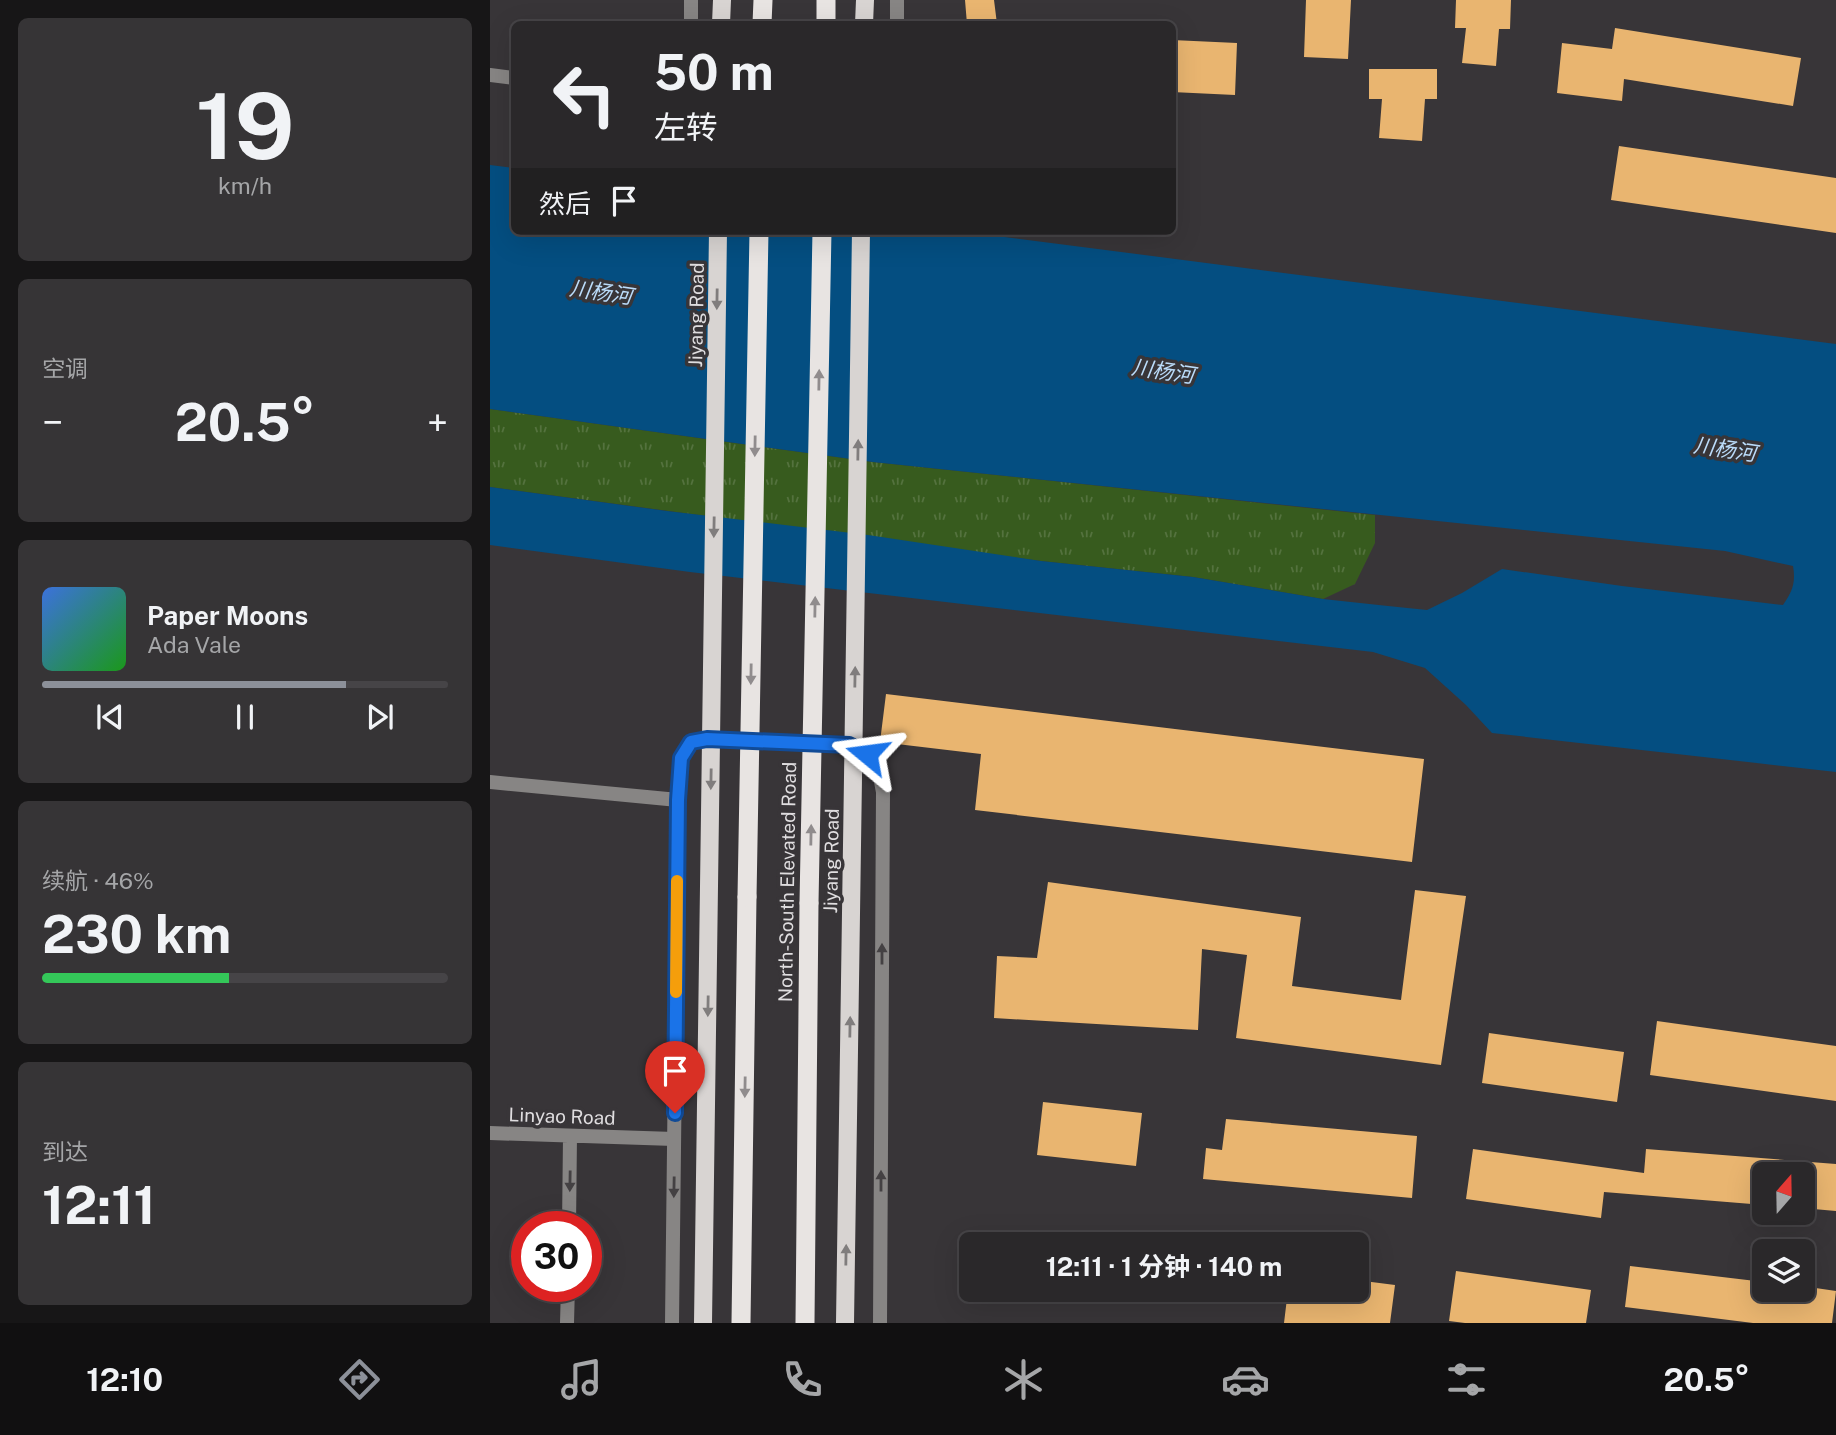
<!DOCTYPE html>
<html lang="zh">
<meta charset="utf-8">
<style>
:root{--surface:#2a282a;--page:#363436;--text:#f1f3f6;--muted:#a5a6a8;--line:#464447;--accent:#8c9099}
body{margin:0;font-family:"Public Sans","Noto Sans SC",sans-serif;background:var(--page);color:var(--text);height:100vh;display:flex;flex-direction:column;font-size:26px;white-space:nowrap}
*{box-sizing:border-box;margin:0}
p{font-size:23px;color:var(--muted)}
.icon{flex:none;width:38px;height:38px;fill:none;stroke:currentColor;stroke-width:2;stroke-linecap:round;stroke-linejoin:round}
.map{position:relative;flex:1;overflow:hidden}
.sheet{display:flex;flex-direction:column;gap:18px;padding:18px;background:#171617;width:490px}
.sheet>*{flex:none}
.hud{position:absolute;left:21px;top:21px;width:665px;height:214px;border-radius:10px;box-shadow:0 7px 28px #0002,0 0 0 2px var(--line);background:#2a282a;color:var(--text);overflow:hidden}
.needle{width:46px;rotate:20deg}
.fabs{position:absolute;left:1262px;top:1162px;display:grid;gap:14px}
.fabs a{display:grid;place-items:center;width:63px;height:63px;border-radius:10px;background:var(--surface);box-shadow:0 7px 28px #0002,0 0 0 2px var(--line);font-size:35px}
.speed{position:absolute;left:21px;top:1211px;display:flex;gap:14px;font-size:35px;font-weight:700;text-align:center}
.speed>*{display:grid;place-content:center;width:91px;height:91px;border-radius:50%;background:var(--surface);box-shadow:0 7px 28px #0002,0 0 0 2px var(--line);line-height:1}
.speed .limit{border:10px solid #d22;background:#fff;color:#111}
.pin{position:absolute;display:grid;place-items:center;width:60px;height:60px;color:#fff;margin:-72px -30px;border-radius:50% 50% 50% 0;rotate:-45deg;box-shadow:0 0 7px #0007}
.pin .icon{rotate:45deg}
.me{position:absolute;width:77px;margin:-38px;rotate:286deg;stroke-linejoin:round;filter:drop-shadow(0 0 5px #0008)}
.turn{display:flex;align-items:center;gap:24px;height:147px;padding:0 28px;font-size:32px}
.turn .icon{width:91px;height:91px;stroke-width:2.5}
.turn b{display:block;font-size:49px;line-height:60px}
.then{display:flex;align-items:center;height:66px;padding:0 28px;background:#0003;gap:14px;font-size:26px}
.big{font-size:52px;font-weight:700;line-height:1.1}
.sheet .card{flex:1;display:flex;flex-direction:column;justify-content:center;gap:10px;min-width:0;padding:0 24px;border-radius:10px;background:var(--page)}
.sheet .dial{align-items:center;gap:0}
.dial b{font-size:91px;line-height:1}
.song{display:flex;align-items:center;gap:21px}
.cover{width:84px;height:84px;border-radius:10px;background:linear-gradient(135deg,hsl(220 70% 55%),hsl(120 70% 35%))}
.played{height:7px;border-radius:4px;background:linear-gradient(90deg,var(--accent) 75%,var(--line) 75%)}
.keys{display:flex;justify-content:space-around;direction:ltr}
.heat{display:flex;justify-content:space-between;align-items:center;font-size:38px;direction:ltr}
.charge{height:10px;border-radius:5px;background:linear-gradient(90deg,#34c759 46%,var(--line) 0)}
.trip{position:absolute;left:469px;top:1232px;width:410px;height:70px;border-radius:10px;background:var(--surface);box-shadow:0 7px 28px #0002,0 0 0 2px var(--line);font-weight:700;line-height:70px;text-align:center}
.menu{display:flex;height:112px;justify-content:space-around;align-items:center;background:#111011;color:var(--muted)}
.menu .icon{width:49px;height:49px}
.menu .selected{color:var(--accent)}
.menu b{font-size:32px;color:var(--text)}
main{display:flex;flex:1;min-height:0}
.map>svg:first-child{display:block}
.park{fill:url(#park-tufts)}
.water{fill:#044e81}
.building{fill:#e9b570}
.lines{fill:none;stroke-linecap:round;stroke-linejoin:round}
.service{stroke:#878584;stroke-width:14}
.minor{stroke:#878584;stroke-width:14}
.primary{stroke:#d8d4d2;stroke-width:18}
.trunk{stroke:#e8e4e2;stroke-width:19}
.primary-bridge{stroke:#d8d4d2;stroke-width:18}
.trunk-bridge{stroke:#e8e4e2;stroke-width:19}
.oneway{fill:#807d7d}
.oneway2{fill:#908c8d}
.oneway3{fill:#444143}
.route-casing{stroke:#114b97;stroke-width:18}
.route{stroke:#1a73e8;stroke-width:12}
.slow{stroke:#f59e0b;stroke-width:12}
.labels{text-anchor:middle;dominant-baseline:central;stroke-width:7;stroke-linejoin:round;paint-order:stroke}
.street-label{font-size:19px;fill:#dfdddf;stroke:#383538}
.water-label{font-size:21px;font-style:italic;fill:#bbdcfa;stroke:#383538}
</style>
<main>
<section class="sheet">
<div class="card dial"><b>19</b><p>km/h</p></div>
<div class="card"><p>空调</p>
<div class="heat"><a>−</a><b class="big">20.5°</b><a>+</a></div>
</div>
<div class="card">
<div class="song"><i class="cover"></i><div><b>Paper Moons</b><p>Ada Vale</p></div></div>
<div class="played"></div>
<div class="keys"><svg class="icon" aria-label="previous" viewBox="0 0 24 24"><path d="M18 5L8 12l10 7zM5 5v14"/></svg><svg class="icon" aria-label="pause" viewBox="0 0 24 24"><path d="M8 5v14M16 5v14"/></svg><svg class="icon" aria-label="next" viewBox="0 0 24 24"><path d="M6 5l10 7-10 7zM19 5v14"/></svg></div>
</div>
<div class="card"><p>续航 · 46%</p><b class="big">230 km</b><div class="charge"></div></div>
<div class="card"><p>到达</p><b class="big">12:11</b></div>
</section>
<div class="map">
<svg width="1346" height="1323" viewBox="0 0 1346 1323">
<defs>
<pattern id="park-tufts" width="24" height="20" patternUnits="userSpaceOnUse" patternTransform="scale(1.75)"><rect width="24" height="20" fill="#375b1e"/><path d="M3 7l-1-3M5 7V3M7 7l1-3M15 17l-1-3M17 17v-4M19 17l1-3" fill="none" stroke="#54723e"/></pattern>
</defs>
<rect width="100%" height="100%" fill="#383538"/>
<path class="park" d="M0 409 383 462 885 515V543L865 584 833 599 703 577 551 561 0 487Z"/>
<path class="water" d="M0 165 24 168V231H468L1346 344V772L1002 733 976 705 935 668 883 652 200 572 0 545V487L177 511 378 535 551 561 703 577 833 599 898 606 937 610 972 593 1012 569 1132 586 1293 605C1302 592 1306 583 1303 566L1235 551 383 462 0 409Z"/>
<path class="building" d="M475 0H504L507 24H477Z
M816 0H861L858 59 814 57Z
M966 0H1021L1020 29H1009L1006 66 972 63 976 28H965Z
M1125 28 1311 58 1303 106 1134 79 1132 101 1067 93 1072 43 1122 49Z
M682 40 747 43 745 95 682 92Z
M879 69H947V99H935L932 141 889 138 892 99H879Z
M1129 146 1346 178V233L1121 200Z
M396 694 934 759 922 862 485 810 491 754 390 742Z
M558 882 811 917 802 986 911 1000 925 890 976 896 951 1065 746 1038 757 955 712 949 708 1030 504 1018 507 956 547 958Z
M1167 1021 1346 1046V1101L1160 1075Z
M999 1033 1134 1052 1127 1102 992 1083Z
M553 1102 652 1113 646 1166 547 1155Z
M736 1119 927 1136 922 1198 713 1179 716 1148 732 1150Z
M983 1149 1154 1173 1156 1149 1346 1164V1211L1312 1208V1174H1274V1205L1114 1192 1111 1218 976 1199Z
M1140 1266 1274 1282V1290H1312V1286L1346 1291 1342 1323H1263L1135 1307Z
M966 1271 1101 1290 1096 1323H975L959 1321Z
M866 1280 905 1285 900 1323H794L798 1290H866Z"/>
<g class="lines">
<path class="service" d="M0 75 24 78
M0 1133 184 1139
M79 1227 80 1136
M77 1323 78 1286"/>
<path class="minor" d="M201 24V0
M407 24V0
M0 782 188 800
M182 1323 188 800 191 758 201 742 217 739 359 745C386 757 388 763 393 792L390 1323"/>
<path class="primary" d="M231 24 232 0
M374 24 375 0"/>
<path class="trunk" d="M272 24 273 0
M336 24V0
M251 1323 257 897
M315 1323 319 903"/>
<path class="primary-bridge" d="M213 1323 228 231
M355 1323 371 231"/>
<path class="trunk-bridge" d="M257 897 269 231
M319 903 332 231"/>
</g>
<defs><path id="oneway-solid" d="M-6-.8H1V-3.2L6.5 0L1 3.2V.8H-6Z" transform="scale(1.75)"/></defs>
<g class="oneway">
<use href="#oneway-solid" transform="translate(227 299) rotate(91)"/>
<use href="#oneway-solid" transform="translate(368 450) rotate(-89)"/>
<use href="#oneway-solid" transform="translate(224 527) rotate(91)"/>
<use href="#oneway-solid" transform="translate(365 677) rotate(-89)"/>
<use href="#oneway-solid" transform="translate(221 779) rotate(91)"/>
<use href="#oneway-solid" transform="translate(218 1006) rotate(91)"/>
<use href="#oneway-solid" transform="translate(360 1027) rotate(-89)"/>
<use href="#oneway-solid" transform="translate(356 1255) rotate(-89)"/>
</g>
<g class="oneway2">
<use href="#oneway-solid" transform="translate(329 380) rotate(-89)"/>
<use href="#oneway-solid" transform="translate(265 446) rotate(91)"/>
<use href="#oneway-solid" transform="translate(325 607) rotate(-89)"/>
<use href="#oneway-solid" transform="translate(261 674) rotate(91)"/>
<use href="#oneway-solid" transform="translate(321 835) rotate(-89)"/>
<use href="#oneway-solid" transform="translate(255 1087) rotate(91)"/>
</g>
<g class="oneway3">
<use href="#oneway-solid" transform="translate(392 954) rotate(-90)"/>
<use href="#oneway-solid" transform="translate(80 1181) rotate(91)"/>
<use href="#oneway-solid" transform="translate(391 1181) rotate(-90)"/>
<use href="#oneway-solid" transform="translate(184 1187) rotate(91)"/>
</g>
<g class="lines">
<defs>
<path id="route" d="M185 1113 188 800 191 758 201 742 217 739 359 745 377 754"/>
</defs>
<use href="#route" class="route-casing"/>
<use href="#route" class="route"/>
<path class="slow" d="M186 992 187 881"/>
</g>
<g class="labels">
<g class="street-label">
<text transform="translate(206 315) rotate(-89)">Jiyang Road</text>
<text transform="translate(341 861) rotate(-89)">Jiyang Road</text>
<text transform="translate(297 882) rotate(-89)">North-South Elevated Road</text>
<text transform="translate(72 1116) rotate(2)">Linyao Road</text>
</g>
<g class="water-label">
<text transform="translate(111 292) rotate(8)">川杨河</text>
<text transform="translate(673 371) rotate(8)">川杨河</text>
<text transform="translate(1235 449) rotate(8)">川杨河</text>
</g>
</g>
</svg>
<div class="fabs">
<a><svg class="needle" viewBox="-14 -14 28 28"><path d="M0-13l5 13h-10z" fill="#e53935"/><path d="M0 13l5-13h-10z" fill="#a5a6a8"/></svg></a>
<a><svg class="icon" aria-label="layers" viewBox="0 0 24 24"><path d="M12 4l9 5-9 5-9-5zM3 14l9 5 9-5"/></svg></a>
</div>
<div class="speed"><div class="limit">30</div></div>
<div class="pin" style="left:185px;top:1113px;background:#d93025"><svg class="icon" aria-label="arrive" viewBox="0 0 24 24"><path d="M6 21V4h12l-3 4 3 4H6"/></svg></div>
<svg class="me" style="left:377px;top:754px" viewBox="-20 -20 40 40"><path d="M0-17L14 15 0 8-14 15z" fill="#1a73e8" stroke="#fff" stroke-width="4"/></svg>
<div class="trip">12:11 · 1 分钟 · 140 m</div>
<div class="hud">
<div class="turn"><svg class="icon" aria-label="left" viewBox="0 0 24 24"><path d="M17 20v-9H6M10 6l-5 5 5 5"/></svg><div><b>50 m</b>左转</div></div>
<div class="then">然后<svg class="icon" aria-label="arrive" viewBox="0 0 24 24"><path d="M6 21V4h12l-3 4 3 4H6"/></svg></div>
</div>
</div>
</main>
<nav class="menu">
<b>12:10</b>
<svg class="icon selected" aria-label="directions" viewBox="0 0 24 24"><path d="M12 3l9 9-9 9-9-9zM9 14v-3h6M13 9l2 2-2 2"/></svg>
<svg class="icon" aria-label="music" viewBox="0 0 24 24"><path d="M9 18V5l10-2v13"/><circle cx="6" cy="18" r="3"/><circle cx="16" cy="16" r="3"/></svg>
<svg class="icon" aria-label="phone" viewBox="0 0 24 24"><path d="M5 4h4l2 5-3 2q2 4 5 5l2-3 5 2v4C11 20 4 13 5 4z"/></svg>
<svg class="icon" aria-label="climate" viewBox="0 0 24 24"><path d="M12 3v18M4 7l16 10M4 17L20 7"/></svg>
<svg class="icon" aria-label="car" viewBox="0 0 24 24"><path d="M5 17H2v-5l4-1 3-4h7l3 4 3 1v5h-3M9 17h6M6 11h13"/><circle cx="7" cy="17" r="2"/><circle cx="17" cy="17" r="2"/></svg>
<svg class="icon" aria-label="filters" viewBox="0 0 24 24"><path d="M4 7h16M4 17h16"/><circle cx="9" cy="7" r="2"/><circle cx="15" cy="17" r="2"/></svg>
<b>20.5°</b>
</nav>
